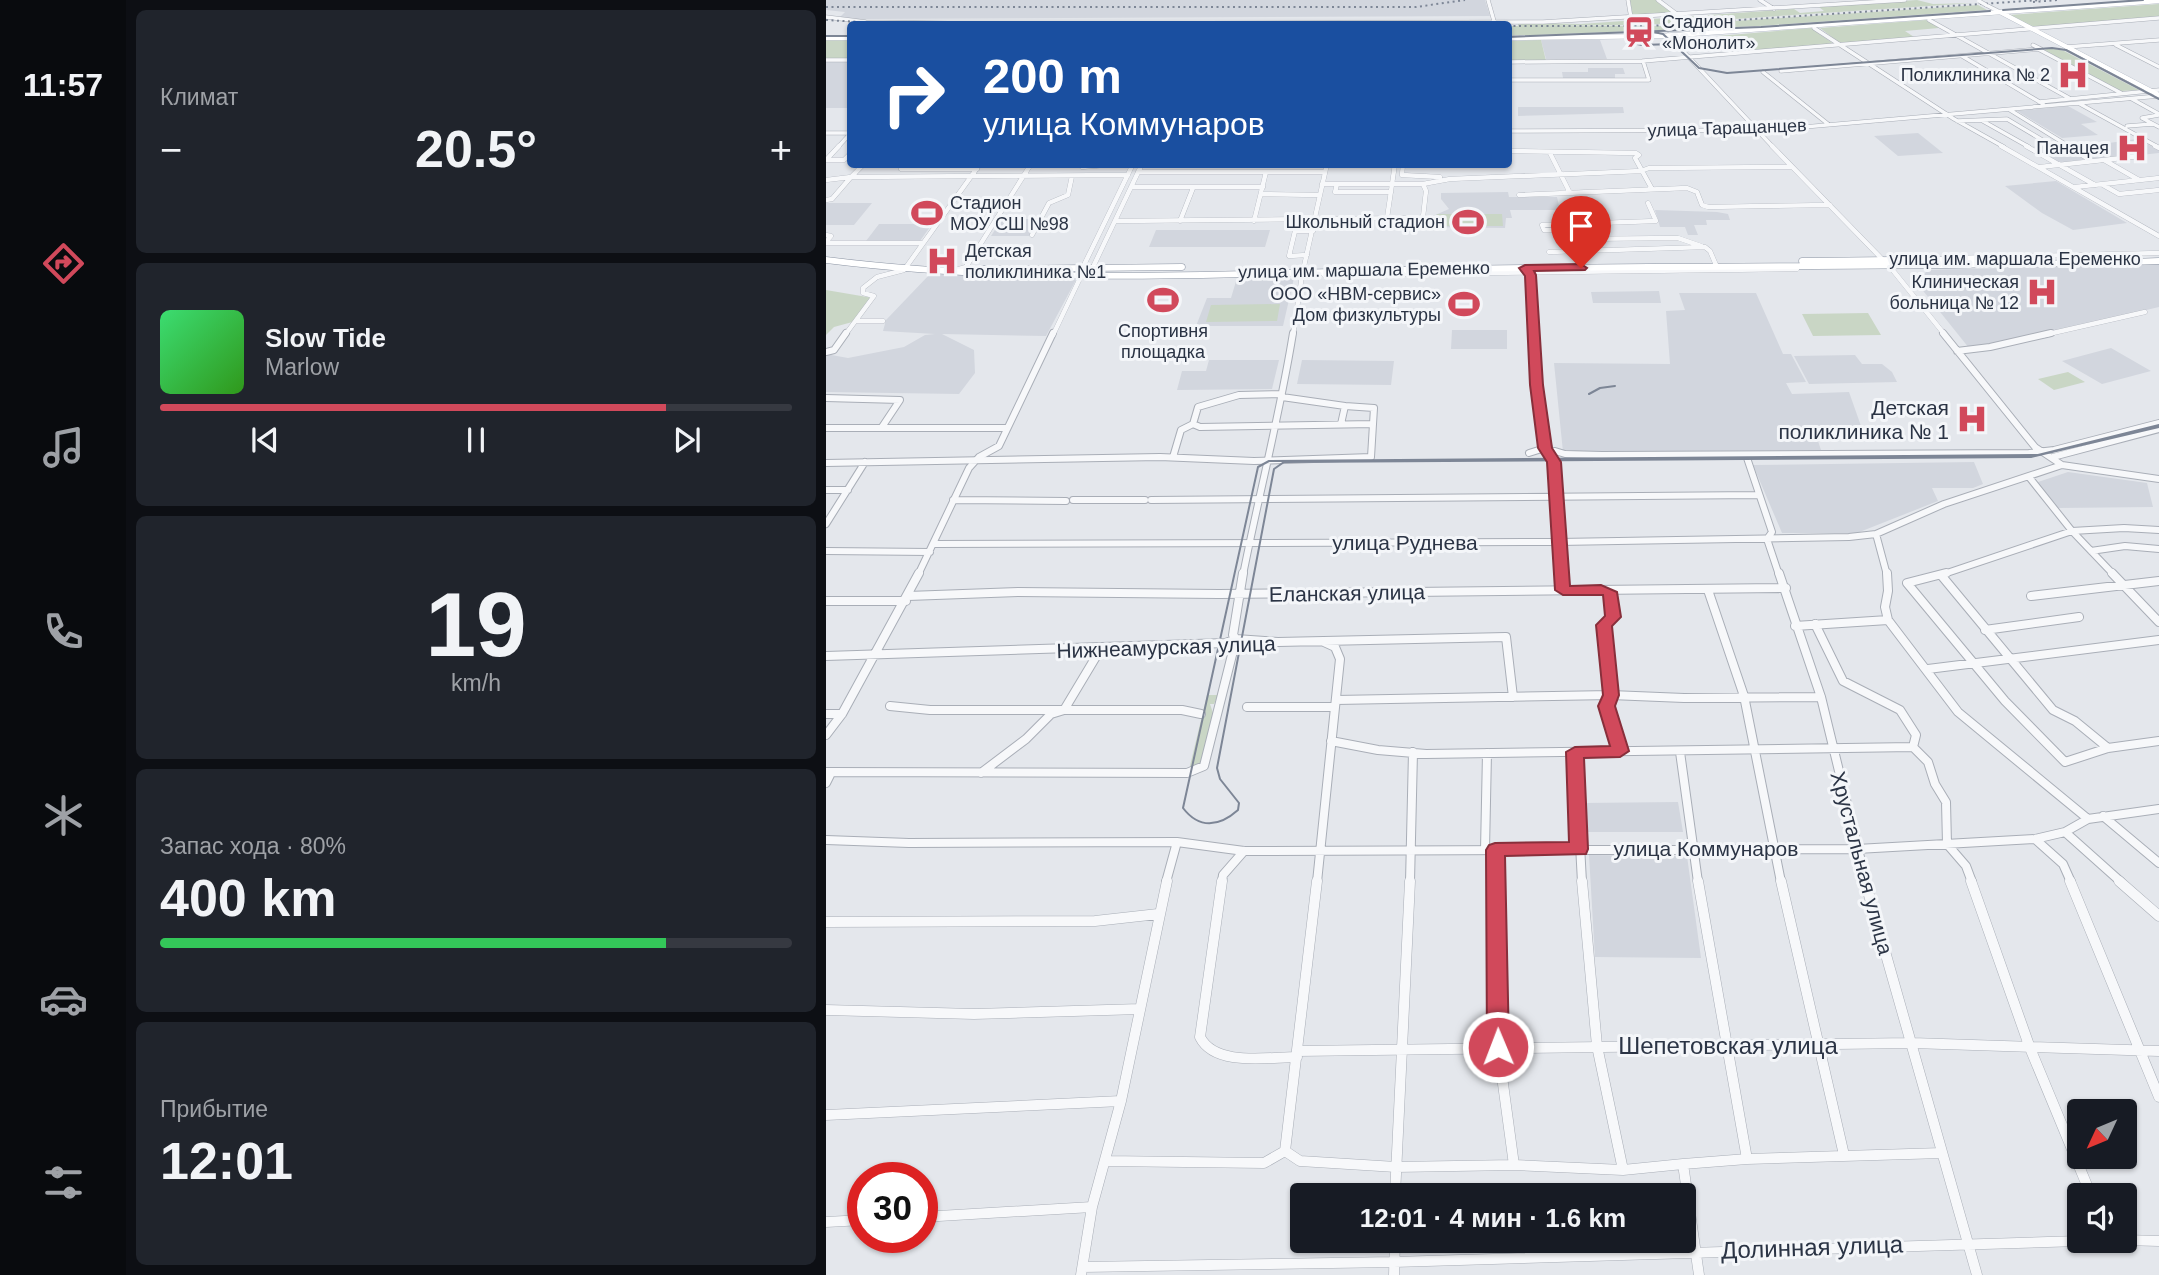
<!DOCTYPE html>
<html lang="ru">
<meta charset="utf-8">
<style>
:root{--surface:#171b24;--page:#20242c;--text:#f1f3f6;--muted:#9ea1a6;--line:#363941;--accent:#d1495b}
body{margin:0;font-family:Arial,sans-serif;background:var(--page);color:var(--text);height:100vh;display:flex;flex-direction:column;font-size:26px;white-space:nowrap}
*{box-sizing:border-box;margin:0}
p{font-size:23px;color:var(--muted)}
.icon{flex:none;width:38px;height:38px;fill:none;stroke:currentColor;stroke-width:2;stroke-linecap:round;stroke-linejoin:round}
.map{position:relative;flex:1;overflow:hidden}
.panel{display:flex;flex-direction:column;gap:10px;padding:10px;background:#0d0f14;width:700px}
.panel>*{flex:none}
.guide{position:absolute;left:21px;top:21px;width:665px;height:147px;border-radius:7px;box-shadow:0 2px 5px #0004;background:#1a4fa0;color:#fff;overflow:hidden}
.needle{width:46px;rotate:226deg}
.buttons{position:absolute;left:1241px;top:1099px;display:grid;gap:14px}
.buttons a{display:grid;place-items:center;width:70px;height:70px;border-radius:7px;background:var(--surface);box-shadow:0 2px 5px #0004;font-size:35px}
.speed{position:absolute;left:21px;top:1162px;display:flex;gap:14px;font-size:35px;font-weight:700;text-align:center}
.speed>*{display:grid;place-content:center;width:91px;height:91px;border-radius:50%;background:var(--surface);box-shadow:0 2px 5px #0004;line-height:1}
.speed .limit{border:10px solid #d22;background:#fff;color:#111}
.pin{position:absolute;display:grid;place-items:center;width:60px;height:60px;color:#fff;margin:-72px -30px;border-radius:50% 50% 50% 0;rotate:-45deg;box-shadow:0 0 7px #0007}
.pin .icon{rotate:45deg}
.me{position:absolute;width:77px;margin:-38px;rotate:359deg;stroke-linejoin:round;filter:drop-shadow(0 0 5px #0008)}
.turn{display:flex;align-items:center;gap:24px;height:147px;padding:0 21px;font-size:32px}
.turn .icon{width:91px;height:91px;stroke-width:2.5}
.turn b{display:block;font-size:49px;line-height:60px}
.big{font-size:52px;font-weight:600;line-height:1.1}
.panel .tile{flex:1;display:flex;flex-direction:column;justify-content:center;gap:10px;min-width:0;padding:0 24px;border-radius:10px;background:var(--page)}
.panel .dial{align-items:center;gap:0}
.dial b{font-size:91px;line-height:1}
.song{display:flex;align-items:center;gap:21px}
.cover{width:84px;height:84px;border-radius:10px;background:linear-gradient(135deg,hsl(140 70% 55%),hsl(110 70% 35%))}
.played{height:7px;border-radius:4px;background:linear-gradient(90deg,var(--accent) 80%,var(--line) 80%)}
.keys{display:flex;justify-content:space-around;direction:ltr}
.heat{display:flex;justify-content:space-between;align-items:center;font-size:38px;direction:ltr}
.charge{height:10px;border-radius:5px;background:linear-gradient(90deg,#34c759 80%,var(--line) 0)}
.trip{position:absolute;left:464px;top:1183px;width:406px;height:70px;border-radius:7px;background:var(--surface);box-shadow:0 2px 5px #0004;font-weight:600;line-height:70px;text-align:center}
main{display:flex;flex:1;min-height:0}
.tab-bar{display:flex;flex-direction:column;width:126px;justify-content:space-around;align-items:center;background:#090b0e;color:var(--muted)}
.tab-bar .icon{width:49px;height:49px}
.tab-bar .on{color:var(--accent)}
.tab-bar b{font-size:32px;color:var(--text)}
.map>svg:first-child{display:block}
.built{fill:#d2d6de}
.green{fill:#c9d6c5}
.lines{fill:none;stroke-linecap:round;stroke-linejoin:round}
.minor-far4-casing{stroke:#a9aeb7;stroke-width:4.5}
.minor-far3-casing{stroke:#a9aeb7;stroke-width:5}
.minor-far2-casing{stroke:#a9aeb7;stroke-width:8}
.minor-far1-casing{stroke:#a9aeb7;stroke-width:10}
.minor-casing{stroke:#a9aeb7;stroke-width:11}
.major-casing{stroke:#a3abb8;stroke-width:5}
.highway-casing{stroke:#8b94a3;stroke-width:7}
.minor-far4{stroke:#f7f8fa;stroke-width:3.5}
.minor-far3{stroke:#f7f8fa;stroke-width:4.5}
.minor-far2{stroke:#f7f8fa;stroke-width:6}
.minor-far1{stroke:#f7f8fa;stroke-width:8}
.minor{stroke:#f7f8fa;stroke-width:10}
.major{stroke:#fff;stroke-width:4.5}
.highway{stroke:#fff;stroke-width:6}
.tram{stroke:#7d8696;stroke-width:2}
.rail{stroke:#7d8696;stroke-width:2;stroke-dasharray:2 3.5;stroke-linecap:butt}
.minor-bridge-casing{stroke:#a9aeb7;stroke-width:4.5;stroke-linecap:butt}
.minor-bridge{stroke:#f7f8fa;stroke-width:3.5}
.route{fill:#d1495b;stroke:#882f3b;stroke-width:2}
.labels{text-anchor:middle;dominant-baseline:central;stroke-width:6;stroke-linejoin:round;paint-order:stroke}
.far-poi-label{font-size:18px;fill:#2b3445;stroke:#f4f6f9;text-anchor:end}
.far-street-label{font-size:18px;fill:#2b3445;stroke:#f4f6f9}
.poi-label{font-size:21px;fill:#2b3445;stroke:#f4f6f9;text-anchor:end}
.street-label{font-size:21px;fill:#2b3445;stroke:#f4f6f9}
.near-street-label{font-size:24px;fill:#2b3445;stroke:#f4f6f9}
</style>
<main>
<nav class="tab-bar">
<b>11:57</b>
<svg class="icon on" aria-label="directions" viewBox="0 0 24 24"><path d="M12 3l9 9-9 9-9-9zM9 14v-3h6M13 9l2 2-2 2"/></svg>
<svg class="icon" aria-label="music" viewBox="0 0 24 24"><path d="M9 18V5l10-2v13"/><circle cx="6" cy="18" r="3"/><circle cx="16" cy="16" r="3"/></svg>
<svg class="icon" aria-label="phone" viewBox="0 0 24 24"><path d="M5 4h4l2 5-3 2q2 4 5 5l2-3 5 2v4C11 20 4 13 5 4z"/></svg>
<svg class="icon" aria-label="climate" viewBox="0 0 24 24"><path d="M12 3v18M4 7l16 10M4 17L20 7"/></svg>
<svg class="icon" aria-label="car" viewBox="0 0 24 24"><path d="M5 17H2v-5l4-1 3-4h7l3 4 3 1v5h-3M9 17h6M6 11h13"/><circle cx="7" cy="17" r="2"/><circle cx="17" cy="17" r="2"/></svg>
<svg class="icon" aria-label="filters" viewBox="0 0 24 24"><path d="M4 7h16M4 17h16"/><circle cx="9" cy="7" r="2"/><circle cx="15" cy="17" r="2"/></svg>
</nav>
<section class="panel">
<div class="tile"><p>Климат</p>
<div class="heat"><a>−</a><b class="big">20.5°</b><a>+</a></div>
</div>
<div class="tile">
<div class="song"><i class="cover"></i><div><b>Slow Tide</b><p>Marlow</p></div></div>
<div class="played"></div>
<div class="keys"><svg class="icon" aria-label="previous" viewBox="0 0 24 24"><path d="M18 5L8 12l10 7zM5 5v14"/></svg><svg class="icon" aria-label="pause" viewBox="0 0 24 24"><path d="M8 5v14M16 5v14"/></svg><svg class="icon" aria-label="next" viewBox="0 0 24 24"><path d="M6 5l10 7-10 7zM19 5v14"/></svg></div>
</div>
<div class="tile dial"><b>19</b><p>km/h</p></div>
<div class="tile"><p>Запас хода · 80%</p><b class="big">400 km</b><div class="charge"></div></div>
<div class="tile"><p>Прибытие</p><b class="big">12:01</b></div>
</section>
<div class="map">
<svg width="1333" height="1275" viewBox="0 0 1333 1275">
<rect width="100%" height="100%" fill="#e4e7ec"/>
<path class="built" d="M0 0H659L664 16 12 19 19 12 0 10Z
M715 40H774L781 59H720Z
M24 60V108H0V61Z
M762 68H797L799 74H789V78H737L736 72H762Z
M1242 106 1271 122 1255 124 1272 135 1236 138 1191 111Z
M692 107H797L798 113 692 116Z
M1092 133 1117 153 1072 156 1048 136Z
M1311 139 1333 150V153L1268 160 1253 151 1276 148 1283 143Z
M1235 143 1261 159 1234 163 1204 147Z
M1230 181 1301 223 1247 230 1216 213 1179 186Z
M682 192 683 197H731L734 210H684L686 218H680L679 228 594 227 591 223 623 209 615 199V193Z
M0 203H46L28 225H0Z
M829 210 891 212 902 214 904 220H880L881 225H868L872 235H862L859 227H834Z
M176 219H213L203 236H165Z
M53 224H106L94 241H40Z
M330 230H444L439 247H323Z
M1333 264V307L1178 343 1143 348 1086 277H1097L1101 270Z
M104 274 251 278 220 336 116 334 148 350 149 373 133 394 0 392V354L22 358 78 347 99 335 109 334 57 331 60 320Z
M411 278H468L457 326H370L381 298H405Z
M833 291 835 303H767L765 292Z
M853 293H930L957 354H965L980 382 960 383 966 394 1023 392 1035 426H987L995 450 737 452 728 363 844 364 840 311 859 310Z
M626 330H681V349H625Z
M1285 348 1325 371 1276 384 1236 361Z
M1029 355 1036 364H1056L1066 372 1071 382 983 384 968 356Z
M383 360H453L446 389 351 390 356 371H380Z
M476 360 568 361 565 385 471 384Z
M1148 462 1157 484 1147 488H1106L1112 501 1031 533H956L927 465Z
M1242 472 1321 483 1327 507 1231 508 1209 483Z
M852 802 857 832H758L756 803Z
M763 855 861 856 875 958 769 957Z"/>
<path class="green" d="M804 0H832L849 13 807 18Z
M1091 0 1107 4 1148 3 817 25 704 26H834L1152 5 1161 10 933 26 683 36V26H692V23L755 24 968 9 974 13 998 11 993 7Z
M1333 4V18L1207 28 1183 15Z
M1100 20 1113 28 1079 31 1088 37 1015 44 994 28Z
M985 28 1008 44 913 52 892 36Z
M0 40H24V59H0Z
M715 40 720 61H683L682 41Z
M1225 48 1238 51 1313 90 1295 91 1218 50Z
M612 214H676L677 226H607L606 217Z
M0 290 47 298 30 321 8 327 0 335Z
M454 304 451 321 380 322 385 305Z
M1042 313 1055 335 987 336 976 314Z
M1242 372 1259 382 1228 390 1212 379Z
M381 695H392L388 704H384L387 713 375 765 363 770Z"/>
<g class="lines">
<defs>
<path id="minor-far4" d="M662 0 668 21
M802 0 805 18
M832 0 852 15
M934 0 948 9
M1160 5 1174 12
M0 17 40 22 171 24 717 22 1079 0
M1103 20 1243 98
M988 28 1128 119 1178 147
M842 35 947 147
M1290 45 1333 67
M1240 47 1333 40
M1214 50 1295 93
M1136 56 1217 104
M0 60H24
M682 62 817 61 1333 18
M955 71 1215 49 1207 45
M937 72 1002 124
M682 80H823L817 61
M1306 99 1333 114
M1213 102 1333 90
M1254 104 1332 147
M1184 110 1244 147
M1333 115 1316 118 1333 127
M1155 120 1181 119 1223 144
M1131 121 1155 120 1203 147
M1301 126 1327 124
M682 131 943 130 1333 96
M0 133H24
M12 147 24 134"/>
<path id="minor-far3" d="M946 146 1056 259
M1175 146 1333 236
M1200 146 1269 185
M1241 146 1266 161
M1329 146 1333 148
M682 151 810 153 813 155 809 158 826 189
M724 153 744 193
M0 160 13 146
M0 160H18L24 154
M1278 160 1313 180
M77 164 75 169H151
M577 164 576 175 614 177
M256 167 291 164
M1214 167 1314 156
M312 172H499
M25 177 302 175
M25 177 38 164
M0 180 25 177 6 199 0 200
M496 184H597L624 179 815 171 823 168 966 167
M511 184 509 192H565
M1277 185 1293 194 1333 190
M305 187H437
M1249 187 1333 178
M435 194 494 195
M693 195 861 188 871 192 876 205 882 207 1004 205
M561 218 569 164
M289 221 592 218 597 217 600 191 597 184
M354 221 367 188
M428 221 440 172
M0 235 5 236 0 242
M206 235 223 203 242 195 246 176
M747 239 852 238 875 246
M0 243H97
M723 252 879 247 884 251 890 265
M748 252 745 231 718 230 716 225 830 221 822 203
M481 255 463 256 469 231H487
M1124 258 1333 253
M257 267 307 164
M267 267 316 164
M1065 268 1119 335
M126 271 140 267 205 164
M704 273 708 335
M498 275 971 269
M30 321H57
M19 335 48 296 37 293V288L51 277 78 270 154 164
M227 335 255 276
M467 335 476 275 501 164
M1218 335 1319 312"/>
<path id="minor-far2" d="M708 333 714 422 728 462 736 575
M1117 333 1209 447 1236 465
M1131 351 1164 347 1225 333
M0 352 8 350 20 333
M456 397 519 406 515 424
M0 398 74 400 56 427
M519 406 548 408 547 424
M0 428H181
M703 453 719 448 739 454 776 455 1203 453 1228 450 1333 423
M920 455 946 532 941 539 953 575
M347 457 355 430 367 424 372 407 413 395 456 394
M1227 457 1333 429
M0 463 334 457 428 461 545 457 547 424 374 427 367 424
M1203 477 1246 531 1288 575
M0 490H22
M127 500 240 501
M247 500H319
M325 500 932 495
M0 524 39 462
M1050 534 1061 575
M108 544 733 542 1023 537 1050 534 1118 504 1236 465 1333 479
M0 551 104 552
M1265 551 1299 546 1333 549
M92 575 143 468 153 457 173 446 227 333
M417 575C433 494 454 414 467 333
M1115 575 1246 531 1298 528 1333 530"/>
<path id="minor-far1" d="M736 573 737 590
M953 573 995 697 1040 882
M1061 573 1062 591 1059 607 1062 620 1132 712 1262 819
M1120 573 1081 583 1179 701 1239 762 1282 748 1333 741
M1286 573 1333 622
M1115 575 1227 710 1249 721 1282 748
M882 590 918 696 955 882
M779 591 784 592 787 617 778 625 785 695 781 706 794 751
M82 596 192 592 393 594 960 588
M1205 596 1333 581
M0 601H80
M989 624 1017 681 1074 710 1090 735 1087 747
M969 626 1062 620
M1159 630 1253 617
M0 656 400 643 410 639 452 642 680 637 687 697
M1102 669 1333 640
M510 700 785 695 858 698 995 697
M64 706 104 710H356L375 714
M421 707H509
M0 714H16
M0 735 16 714 93 573
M505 741 552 750 600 754 1087 747
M1087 747 1102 762 1109 784 1120 802 1121 844 1140 866 1146 882
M749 752 756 882
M854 752 872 882
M0 772 361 773 378 766 410 639 407 635 417 573
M155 773 200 739 225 714 238 710 274 650
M0 783 5 773
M1277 816 1333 863
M1239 832 1295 882
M1209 839 1237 864 1245 882
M0 840 83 843 351 842 418 851 1031 849 1209 839 1239 832 1262 819 1333 809
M659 850 661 753
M669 850V882
M340 882 351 842
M396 882 397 875 418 851
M491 882 514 659 509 647 498 642
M584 882 587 752"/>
<path id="minor" d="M396 881 374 1037C389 1067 442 1057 471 1057
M669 881 672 1047 688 1165
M756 881 771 1046 797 1170
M872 881 921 1159 857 1164 873 1275
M955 881 1018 1155
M1039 881 1151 1275
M1145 881 1204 1048 1265 1195
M1244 881 1333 1097
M1293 881 1333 916
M0 922 269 921 332 914
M0 1010 148 1014 314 1009
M472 1051 1086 1043 1333 1051
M0 1115 295 1101
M459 1151 491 881
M921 1159 1116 1153
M279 1161 438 1163 459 1151 474 1161 570 1167 688 1165 797 1170 857 1164
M569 1195 584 881
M96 1217 266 1207
M0 1222 37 1220
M1298 1240 1333 1241
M257 1267 568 1262 1253 1241
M255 1275 266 1207 295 1101 341 881
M568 1275 569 1241"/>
<path id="major" d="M1174 12 1333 95
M0 38H24
M682 38 835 36 1333 1"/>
<path id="highway" d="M0 260C206 286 415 273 623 269 859 265 1096 268 1333 261
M976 261 1157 259
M157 269 356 267"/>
</defs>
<use href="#minor-far4" class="minor-far4-casing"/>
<use href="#minor-far3" class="minor-far3-casing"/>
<use href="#minor-far2" class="minor-far2-casing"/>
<use href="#minor-far1" class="minor-far1-casing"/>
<use href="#minor" class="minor-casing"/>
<use href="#major" class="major-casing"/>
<use href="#highway" class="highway-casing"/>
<use href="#minor-far4" class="minor-far4"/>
<use href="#minor-far3" class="minor-far3"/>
<use href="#minor-far2" class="minor-far2"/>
<use href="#minor-far1" class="minor-far1"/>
<use href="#minor" class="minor"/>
<use href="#major" class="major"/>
<use href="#highway" class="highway"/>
<path class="tram" d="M1177 10 1317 0
M823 31 837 34 873 68 901 73 1226 48 1240 50 1333 99
M0 36H24
M682 37 935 27 1164 11
M824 40 806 43 816 45 847 44
M763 394 774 388 789 386
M1333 425 1212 455 443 461 432 467 357 808C373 829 393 827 412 810L413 803 394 779 391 768 448 469 458 462 1205 457 1333 427"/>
<path class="rail" d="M1207 2 1232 0
M0 7H590L639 0
M0 20 69 24
M270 24H614
M682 26H824L1215 0"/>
<defs>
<path id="minor-bridge" d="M1153 1 1160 5"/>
</defs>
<use href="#minor-bridge" class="minor-bridge-casing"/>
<use href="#minor-bridge" class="minor-bridge"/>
</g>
<path class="route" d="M755 264 761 268 759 270 708 271 710 275 717 385 726 448 735 462 744 586 775 585 791 592 795 617 786 626 793 695 789 706 803 751 794 757 758 758 762 849 760 854 679 856 683 1047 679 1054 672 1056 664 1054 661 1047 660 850 663 845 669 843 743 842 740 752 749 747 784 746 772 706 777 695 770 625 779 616 777 595H737L729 590 721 462 712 448 704 385 699 276 693 268 699 265Z"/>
<defs>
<symbol id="station-bare" viewBox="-9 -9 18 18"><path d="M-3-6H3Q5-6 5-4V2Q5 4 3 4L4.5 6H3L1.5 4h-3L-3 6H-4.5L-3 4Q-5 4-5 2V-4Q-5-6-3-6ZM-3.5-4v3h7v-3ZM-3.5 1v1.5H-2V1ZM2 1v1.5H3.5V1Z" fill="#d1495b" stroke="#f4f6f9" stroke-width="2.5" paint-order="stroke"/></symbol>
<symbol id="hospital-bare" viewBox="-9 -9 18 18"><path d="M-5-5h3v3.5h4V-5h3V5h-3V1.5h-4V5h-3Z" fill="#d1495b" stroke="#f4f6f9" stroke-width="2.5" paint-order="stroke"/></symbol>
<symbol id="stadium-bare" viewBox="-9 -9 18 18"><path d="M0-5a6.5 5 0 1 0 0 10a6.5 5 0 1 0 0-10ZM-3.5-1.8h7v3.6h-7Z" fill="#d1495b" stroke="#f4f6f9" stroke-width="2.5" paint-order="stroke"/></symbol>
</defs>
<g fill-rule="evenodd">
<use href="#station-bare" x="791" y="10" width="44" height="44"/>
<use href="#hospital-bare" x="1225" y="53" width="44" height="44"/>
<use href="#hospital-bare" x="1284" y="126" width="44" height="44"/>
<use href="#stadium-bare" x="79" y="191" width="44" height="44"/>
<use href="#stadium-bare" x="620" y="200" width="44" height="44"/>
<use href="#hospital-bare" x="94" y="239" width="44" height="44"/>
<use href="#hospital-bare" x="1194" y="270" width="44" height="44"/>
<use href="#stadium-bare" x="315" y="278" width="44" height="44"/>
<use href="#stadium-bare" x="616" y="282" width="44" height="44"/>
<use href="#hospital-bare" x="1124" y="397" width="44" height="44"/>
</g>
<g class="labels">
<g class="far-poi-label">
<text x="836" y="22" text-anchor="start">Стадион<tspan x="836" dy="21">«Монолит»</tspan></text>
<text x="1224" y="75">Поликлиника № 2</text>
<text x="1283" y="148">Панацея</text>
<text x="124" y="203" text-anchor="start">Стадион<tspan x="124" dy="21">МОУ СШ №98</tspan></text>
<text x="619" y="222">Школьный стадион</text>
<text x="139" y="251" text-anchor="start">Детская<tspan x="139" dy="21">поликлиника №1</tspan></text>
<text x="1193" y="282">Клиническая<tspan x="1193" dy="21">больница № 12</tspan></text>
<text x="615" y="294">ООО «НВМ-сервис»<tspan x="615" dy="21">Дом физкультуры</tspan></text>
<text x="337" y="331" text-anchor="middle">Спортивня<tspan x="337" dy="21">площадка</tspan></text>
</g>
<g class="far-street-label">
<text transform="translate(901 128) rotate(-2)">улица Таращанцев</text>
<text x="1189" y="259">улица им. маршала Еременко</text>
<text transform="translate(538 270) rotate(-1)">улица им. маршала Еременко</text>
</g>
<g class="poi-label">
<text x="1123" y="407">Детская<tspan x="1123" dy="24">поликлиника № 1</tspan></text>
</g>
<g class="street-label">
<text x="579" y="542">улица Руднева</text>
<text transform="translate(521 593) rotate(-1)">Еланская улица</text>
<text transform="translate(340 647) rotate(-2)">Нижнеамурская улица</text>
<text x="880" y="848">улица Коммунаров</text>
<text transform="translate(1036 863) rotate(75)">Хрустальная улица</text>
</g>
<g class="near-street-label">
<text x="902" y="1045">Шепетовская улица</text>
<text transform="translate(986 1247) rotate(-2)">Долинная улица</text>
</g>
</g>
</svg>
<div class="buttons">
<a><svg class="needle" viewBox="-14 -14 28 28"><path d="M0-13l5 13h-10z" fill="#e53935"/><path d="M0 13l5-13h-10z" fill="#9ea1a6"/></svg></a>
<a><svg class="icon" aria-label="sound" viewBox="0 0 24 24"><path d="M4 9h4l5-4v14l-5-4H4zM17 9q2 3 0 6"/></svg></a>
</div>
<div class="speed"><div class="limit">30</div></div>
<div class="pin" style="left:755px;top:268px;background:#d93025"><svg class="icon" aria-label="arrive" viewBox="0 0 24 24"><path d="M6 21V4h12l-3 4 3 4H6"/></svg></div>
<svg class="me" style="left:672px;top:1047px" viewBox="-20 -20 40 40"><circle r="17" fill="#d1495b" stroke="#fff" stroke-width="3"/><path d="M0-11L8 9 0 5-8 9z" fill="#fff"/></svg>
<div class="trip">12:01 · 4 мин · 1.6 km</div>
<div class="guide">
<div class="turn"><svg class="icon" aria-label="right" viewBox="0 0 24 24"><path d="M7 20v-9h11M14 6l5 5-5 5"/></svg><div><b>200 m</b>улица Коммунаров</div></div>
</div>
</div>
</main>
